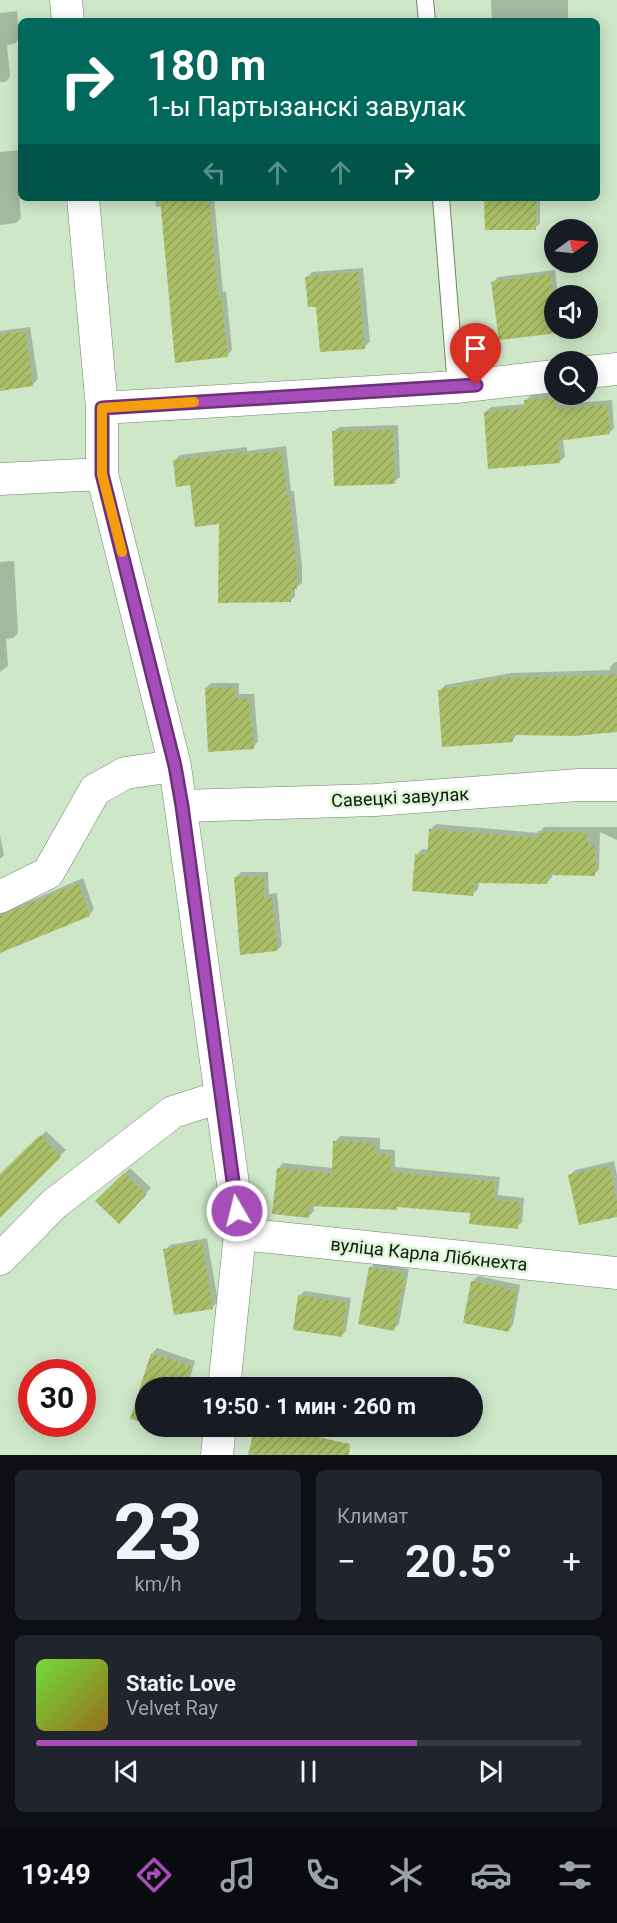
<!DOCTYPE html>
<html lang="ru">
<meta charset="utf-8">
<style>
:root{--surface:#171b24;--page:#20242c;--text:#f1f3f6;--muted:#9ea1a6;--line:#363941;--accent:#a64dba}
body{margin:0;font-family:Roboto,sans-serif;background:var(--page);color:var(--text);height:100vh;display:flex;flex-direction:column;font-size:22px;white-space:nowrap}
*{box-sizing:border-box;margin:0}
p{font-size:20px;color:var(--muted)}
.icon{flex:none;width:33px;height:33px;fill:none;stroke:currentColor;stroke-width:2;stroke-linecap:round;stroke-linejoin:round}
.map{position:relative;height:1455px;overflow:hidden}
.drawer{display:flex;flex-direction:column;gap:15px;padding:15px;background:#0d0f14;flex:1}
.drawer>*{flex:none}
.hud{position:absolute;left:18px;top:18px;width:582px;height:183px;border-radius:9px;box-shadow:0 3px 15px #0003;background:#00695c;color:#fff;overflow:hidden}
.needle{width:39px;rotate:75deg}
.tools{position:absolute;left:544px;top:219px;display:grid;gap:12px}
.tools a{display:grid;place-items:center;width:54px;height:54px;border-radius:50%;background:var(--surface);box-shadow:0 3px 15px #0003;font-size:30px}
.speed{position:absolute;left:18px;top:1359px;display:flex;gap:12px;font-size:30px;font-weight:700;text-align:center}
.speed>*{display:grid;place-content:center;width:78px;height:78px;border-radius:50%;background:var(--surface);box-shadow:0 3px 15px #0003;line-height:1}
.speed .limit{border:9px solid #d22;background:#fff;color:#111}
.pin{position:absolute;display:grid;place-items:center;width:51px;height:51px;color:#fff;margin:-62px -26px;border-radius:50% 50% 50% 0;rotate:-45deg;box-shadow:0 0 6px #0007}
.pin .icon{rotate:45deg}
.me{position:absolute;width:66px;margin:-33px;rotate:352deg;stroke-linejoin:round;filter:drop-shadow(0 0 4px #0008)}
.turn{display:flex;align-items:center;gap:21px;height:126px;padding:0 30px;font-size:27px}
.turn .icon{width:78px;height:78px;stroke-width:2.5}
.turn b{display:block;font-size:42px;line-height:51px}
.lanes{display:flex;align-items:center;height:57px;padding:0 30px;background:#0003;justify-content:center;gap:30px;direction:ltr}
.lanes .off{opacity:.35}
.big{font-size:45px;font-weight:700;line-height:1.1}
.drawer .widget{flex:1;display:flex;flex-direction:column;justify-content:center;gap:9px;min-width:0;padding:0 21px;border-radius:9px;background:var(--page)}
.drawer .dial{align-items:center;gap:0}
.dial b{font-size:78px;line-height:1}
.song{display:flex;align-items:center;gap:18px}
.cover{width:72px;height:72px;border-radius:9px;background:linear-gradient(135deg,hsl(100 70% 55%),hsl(40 70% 35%))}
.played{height:6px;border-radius:3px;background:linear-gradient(90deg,var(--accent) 70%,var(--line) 70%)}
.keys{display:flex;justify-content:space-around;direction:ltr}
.heat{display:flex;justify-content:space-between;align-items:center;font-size:33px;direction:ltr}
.drawer .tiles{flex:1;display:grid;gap:15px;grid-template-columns:1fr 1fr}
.widget:last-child{grid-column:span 2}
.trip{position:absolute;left:135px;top:1377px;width:348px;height:60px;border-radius:30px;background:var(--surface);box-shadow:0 3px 15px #0003;font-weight:700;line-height:60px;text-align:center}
.dock{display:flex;height:96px;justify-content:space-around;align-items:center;background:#090b0e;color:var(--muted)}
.dock .icon{width:42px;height:42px}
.dock .on{color:var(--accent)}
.dock b{font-size:27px;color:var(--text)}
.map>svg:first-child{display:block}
.shadow{fill:#0003}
.building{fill:url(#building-hatch)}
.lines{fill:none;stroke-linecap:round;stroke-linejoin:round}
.service-casing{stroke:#6e8569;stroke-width:18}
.minor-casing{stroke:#6e8569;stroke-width:33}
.service{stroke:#fff;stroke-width:16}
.minor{stroke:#fff;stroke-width:32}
.route-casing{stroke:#6c3279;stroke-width:15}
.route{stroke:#a64dba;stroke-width:10}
.slow{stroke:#f59e0b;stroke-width:10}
.labels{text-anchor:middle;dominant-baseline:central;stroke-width:5;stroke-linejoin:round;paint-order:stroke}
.street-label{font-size:18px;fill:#0f180d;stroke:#dbf5d5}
</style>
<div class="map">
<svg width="617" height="1455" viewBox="0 0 617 1455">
<defs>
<pattern id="building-hatch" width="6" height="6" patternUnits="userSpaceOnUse" patternTransform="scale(1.5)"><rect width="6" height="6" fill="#abbf68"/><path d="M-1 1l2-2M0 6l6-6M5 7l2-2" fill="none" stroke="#92a359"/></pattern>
</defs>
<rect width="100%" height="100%" fill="#cee7c8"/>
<path class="shadow" d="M491 0H568V21H492Z
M17 11 19 39 14 44 7 45 10 77 5 82H0V13Z
M21 150V183L18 184 21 218 16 223 0 225V152Z
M155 198H214L223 292 226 291 232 350 227 356 162 206 156 207Z
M486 198H540V223L535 228Z
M363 268 370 342 364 347 318 305 307 277 312 272Z
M555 270 558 296H555V328H559L556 331 493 282 498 277Z
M30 327 38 379 33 384 0 389V331Z
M555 393 560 394 561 404 612 400 614 428 609 433 563 438 565 457 559 462 485 412 491 407 526 404V400L531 395Z
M398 425 400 477 394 482 333 432 339 427Z
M286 446 291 491H294L302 566V583L295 588V596L290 601 220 523 175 460 180 455 247 447V451Z
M14 561 18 633 13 638 6 639 8 666 0 672V562Z
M615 662H617V731L517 734 512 741 440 691 445 685 511 673 610 670V667Z
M211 683H239V694H254L258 742 253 747 206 688Z
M436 824 539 833 544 827H617V840L600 832 599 869 594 874 552 873V877L547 883 479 881 478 889 473 894 417 855 422 849 429 850 430 830Z
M0 836 4 855 0 859Z
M241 872H268L269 894 277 893 282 945 277 950 235 878Z
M83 878 94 909 89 915 0 935V914Z
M46 1131 66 1150 0 1215V1176Z
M340 1136 380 1138V1149L395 1150V1167L500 1177 498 1195 524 1198 522 1222 517 1227 472 1212 399 1205 396 1208 314 1205V1211L309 1216 278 1169 283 1163 333 1168 335 1142Z
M614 1161 617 1175V1215L570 1175 575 1170Z
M130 1168 151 1188 119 1221 97 1201Z
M207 1238 218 1302 212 1307 165 1250 170 1245Z
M375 1263 409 1269 399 1324 393 1330 370 1268Z
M478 1276 520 1285 513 1325 508 1330 472 1282Z
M305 1291 351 1298 346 1331 341 1336 299 1296Z
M157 1348 195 1361 187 1388H146L132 1418 152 1354Z
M160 1426H192L186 1435Z
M257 1426H296L318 1431 314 1448 328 1455H250Z"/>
<path class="building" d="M160 198H209L218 296H221L228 357 175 363Z
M484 198H536V230H485Z
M358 272 365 349 320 352 316 307H308L305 277Z
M550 274 557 333 499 340 491 282Z
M25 331 33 386 0 391V335Z
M555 398 556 409 607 405 610 434 558 441 560 463 488 469 484 412 525 408 524 400Z
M393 430 395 484 334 486 332 431Z
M281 451 287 495H289L297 572V589L291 590V602L218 603 219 524 195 527 190 485 176 487 173 460 242 452V455Z
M617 675V732L575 736 512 735 513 742 442 747 438 690 505 678Z
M235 687V698L249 699 254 749 208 752 205 688Z
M429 829 538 838V831L587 833 588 845H595V876L548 875 547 884 474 883 473 896 412 891 415 854 427 855Z
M234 877H264V899L272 898 277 951 240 955Z
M78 883 90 916 0 953V916Z
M40 1135 61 1157 0 1218V1174Z
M333 1141 375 1143V1154H391L390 1172 495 1182 494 1200 520 1202 518 1229 469 1224 470 1213 397 1207V1210L310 1206 309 1218 272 1214 277 1168 332 1173Z
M609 1166 617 1203V1217L579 1225 568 1175Z
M124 1173 147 1194 119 1224 95 1201Z
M202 1243 213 1309 174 1315 163 1249Z
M369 1267 405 1274 394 1331 358 1324Z
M471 1281 516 1290 509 1332 463 1323Z
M298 1295 347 1303 342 1337 293 1330Z
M151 1353 191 1366 184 1388H146V1423L130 1419Z
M255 1426H268L350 1444 349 1455H248Z"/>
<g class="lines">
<defs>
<path id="service" d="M425 0 427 21
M441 198 456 387"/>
<path id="minor" d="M66 0 68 21
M83 198 102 408V474L175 766 240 1234 224 1388
M588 372 617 369
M102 408 456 387 555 376
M0 479 102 474
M182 806 375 800 578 785H617
M0 897 48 873 95 790 125 773 175 766
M240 1234 617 1273
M0 1259 54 1204 173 1112 220 1097
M217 1455 220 1426"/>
</defs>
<use href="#service" class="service-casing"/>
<use href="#minor" class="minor-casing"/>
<use href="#service" class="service"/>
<use href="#minor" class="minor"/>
</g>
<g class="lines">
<defs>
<path id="route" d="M237 1211 182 806 175 766 102 474V408L476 385"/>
</defs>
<use href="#route" class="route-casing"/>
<use href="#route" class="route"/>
<path class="slow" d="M122 552 102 474V408L194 402"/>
</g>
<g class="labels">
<g class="street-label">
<text transform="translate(400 797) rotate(-3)">Савецкі завулак</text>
<text transform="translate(429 1254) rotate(6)">вуліца Карла Лібкнехта</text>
</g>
</g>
</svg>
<div class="tools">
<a><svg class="needle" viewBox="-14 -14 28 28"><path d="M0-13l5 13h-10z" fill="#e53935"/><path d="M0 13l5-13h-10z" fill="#9ea1a6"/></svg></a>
<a><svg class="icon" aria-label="sound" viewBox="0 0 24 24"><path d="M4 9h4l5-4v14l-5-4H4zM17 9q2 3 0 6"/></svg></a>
<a><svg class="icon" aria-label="search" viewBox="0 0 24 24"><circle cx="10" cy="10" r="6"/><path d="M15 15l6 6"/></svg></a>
</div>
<div class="speed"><div class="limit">30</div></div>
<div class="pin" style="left:476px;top:385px;background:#d93025"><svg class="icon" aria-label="arrive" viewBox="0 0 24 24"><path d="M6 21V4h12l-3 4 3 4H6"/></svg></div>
<svg class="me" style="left:237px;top:1211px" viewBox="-20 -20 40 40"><circle r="17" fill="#a64dba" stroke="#fff" stroke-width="3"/><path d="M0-11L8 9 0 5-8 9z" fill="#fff"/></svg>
<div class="trip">19:50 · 1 мин · 260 m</div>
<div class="hud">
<div class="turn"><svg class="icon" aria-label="right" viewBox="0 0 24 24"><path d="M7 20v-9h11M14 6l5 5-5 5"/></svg><div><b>180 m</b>1-ы Партызанскі завулак</div></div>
<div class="lanes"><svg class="icon off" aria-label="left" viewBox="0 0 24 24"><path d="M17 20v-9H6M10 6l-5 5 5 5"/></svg><svg class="icon off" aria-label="ahead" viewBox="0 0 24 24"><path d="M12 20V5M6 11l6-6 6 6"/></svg><svg class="icon off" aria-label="ahead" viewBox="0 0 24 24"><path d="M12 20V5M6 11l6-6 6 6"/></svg><svg class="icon" aria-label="right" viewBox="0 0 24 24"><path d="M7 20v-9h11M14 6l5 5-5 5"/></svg></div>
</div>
</div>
<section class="drawer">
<div class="tiles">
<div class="widget dial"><b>23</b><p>km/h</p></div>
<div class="widget"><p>Климат</p>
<div class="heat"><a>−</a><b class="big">20.5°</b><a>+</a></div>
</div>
<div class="widget">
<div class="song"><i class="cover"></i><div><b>Static Love</b><p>Velvet Ray</p></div></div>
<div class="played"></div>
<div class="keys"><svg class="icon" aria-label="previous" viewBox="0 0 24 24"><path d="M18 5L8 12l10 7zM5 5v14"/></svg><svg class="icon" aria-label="pause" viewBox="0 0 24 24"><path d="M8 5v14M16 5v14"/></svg><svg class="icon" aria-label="next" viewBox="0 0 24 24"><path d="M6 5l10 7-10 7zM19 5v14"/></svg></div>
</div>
</div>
</section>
<nav class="dock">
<b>19:49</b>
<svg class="icon on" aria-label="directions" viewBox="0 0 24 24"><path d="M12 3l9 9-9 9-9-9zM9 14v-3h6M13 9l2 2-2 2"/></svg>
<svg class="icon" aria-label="music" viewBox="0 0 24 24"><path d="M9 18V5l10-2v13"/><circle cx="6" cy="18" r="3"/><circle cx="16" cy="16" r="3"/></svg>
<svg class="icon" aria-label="phone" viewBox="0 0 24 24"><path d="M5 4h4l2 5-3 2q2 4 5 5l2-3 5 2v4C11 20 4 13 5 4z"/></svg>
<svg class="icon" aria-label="climate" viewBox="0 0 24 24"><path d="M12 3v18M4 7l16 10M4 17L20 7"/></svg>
<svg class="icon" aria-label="car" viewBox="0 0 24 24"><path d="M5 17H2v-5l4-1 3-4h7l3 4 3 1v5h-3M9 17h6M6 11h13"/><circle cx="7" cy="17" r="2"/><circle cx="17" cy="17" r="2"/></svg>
<svg class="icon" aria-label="filters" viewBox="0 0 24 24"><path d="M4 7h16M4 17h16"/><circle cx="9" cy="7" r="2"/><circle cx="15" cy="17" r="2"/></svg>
</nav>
